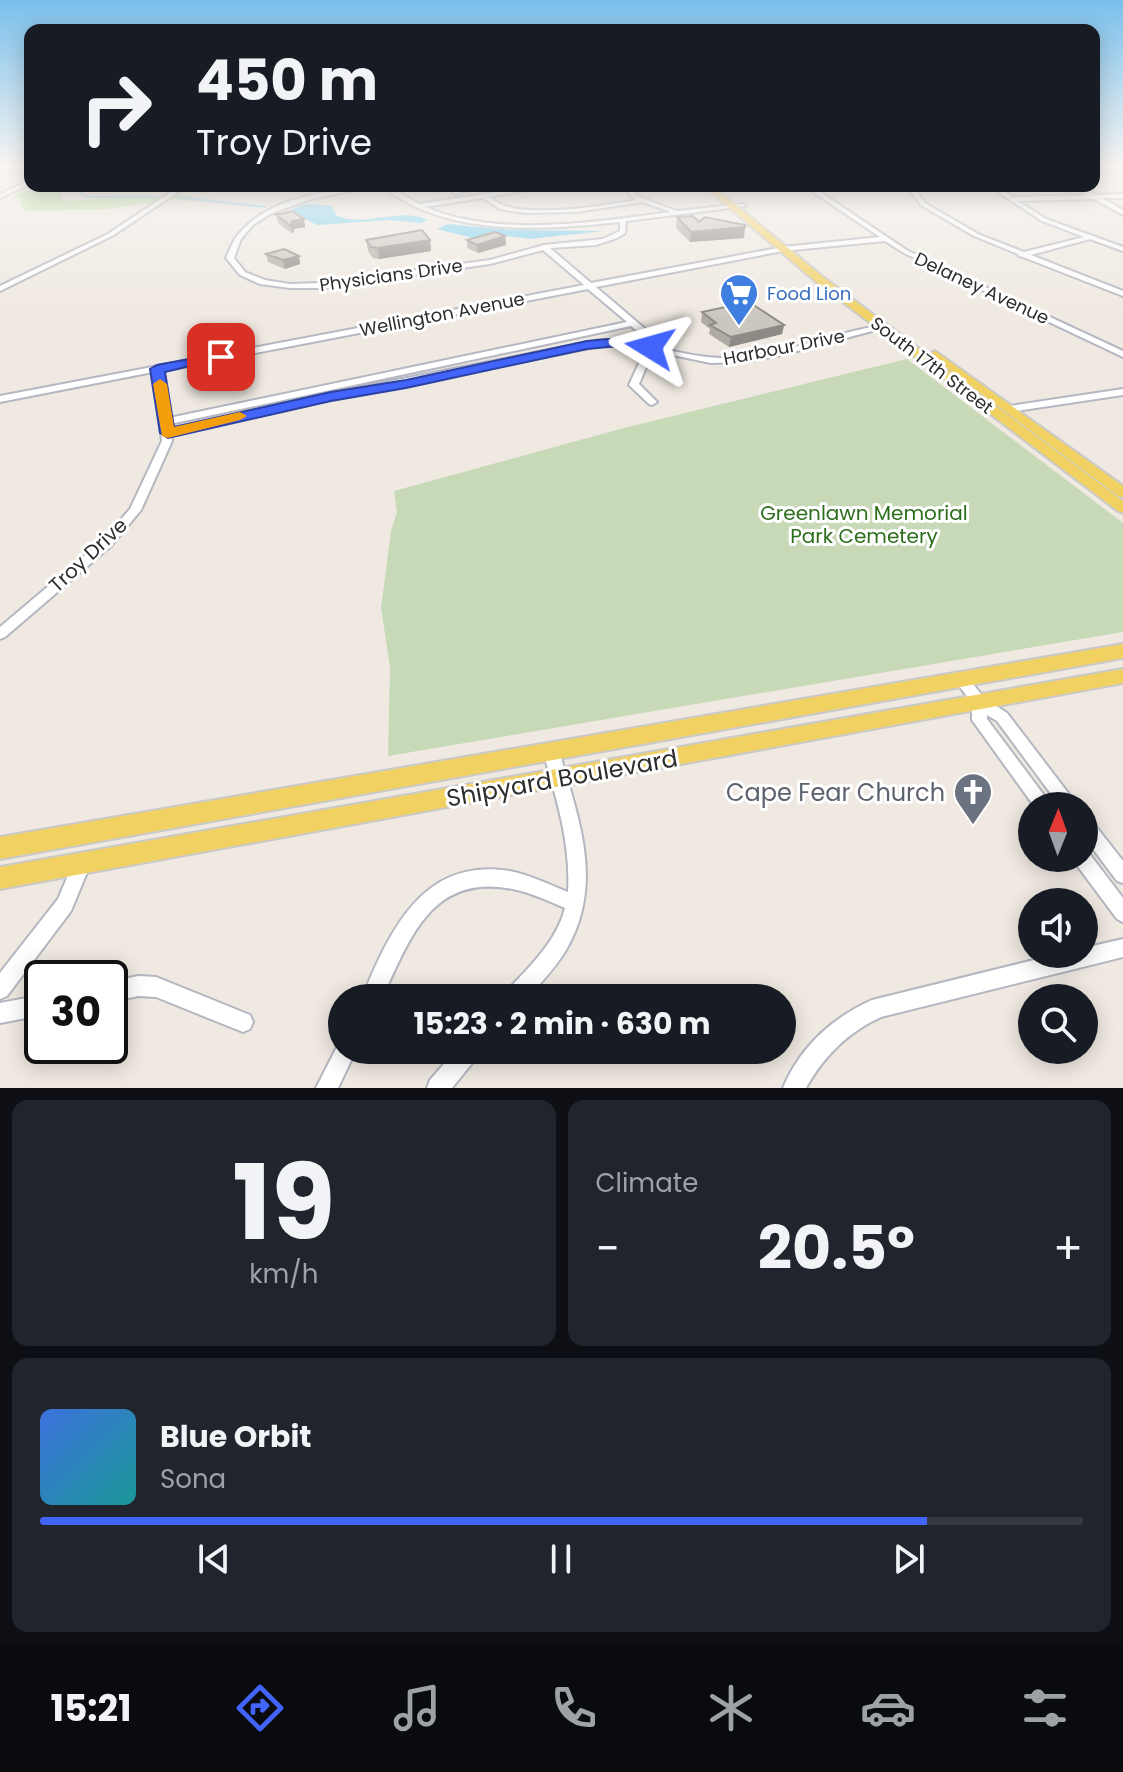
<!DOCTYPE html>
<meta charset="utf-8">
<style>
:root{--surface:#171b24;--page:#20242c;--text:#f1f3f6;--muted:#9ea1a6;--line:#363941;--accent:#4264fb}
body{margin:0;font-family:Poppins,sans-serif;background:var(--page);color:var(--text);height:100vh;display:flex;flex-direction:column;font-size:30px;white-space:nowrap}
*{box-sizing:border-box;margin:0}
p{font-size:26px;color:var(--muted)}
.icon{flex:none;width:44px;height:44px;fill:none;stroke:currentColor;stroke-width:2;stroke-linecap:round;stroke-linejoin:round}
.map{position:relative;height:1088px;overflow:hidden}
.side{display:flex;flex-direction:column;gap:12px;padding:12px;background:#0d0f14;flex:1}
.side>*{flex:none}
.top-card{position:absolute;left:24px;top:24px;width:1076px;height:168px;border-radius:16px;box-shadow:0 4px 20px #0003;background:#171b24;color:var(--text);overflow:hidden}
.needle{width:52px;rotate:1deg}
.fabs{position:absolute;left:1018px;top:792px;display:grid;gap:16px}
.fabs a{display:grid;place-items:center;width:80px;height:80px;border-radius:50%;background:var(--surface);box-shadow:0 4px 20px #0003;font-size:40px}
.speed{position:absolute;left:24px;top:960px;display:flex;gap:16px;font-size:40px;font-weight:700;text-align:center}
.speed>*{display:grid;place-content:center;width:104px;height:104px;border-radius:50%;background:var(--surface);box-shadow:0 4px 20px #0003;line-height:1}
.speed .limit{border:4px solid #111;border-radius:12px;background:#fff;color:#111}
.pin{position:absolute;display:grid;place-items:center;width:68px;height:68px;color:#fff;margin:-34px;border-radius:16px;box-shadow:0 4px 12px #0006}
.me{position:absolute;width:88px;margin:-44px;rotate:278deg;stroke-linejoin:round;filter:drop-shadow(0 0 6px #0008)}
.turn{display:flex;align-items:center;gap:28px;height:168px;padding:0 40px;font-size:36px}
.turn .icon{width:104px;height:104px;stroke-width:2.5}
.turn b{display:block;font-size:56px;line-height:68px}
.big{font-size:60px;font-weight:700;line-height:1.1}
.side .tile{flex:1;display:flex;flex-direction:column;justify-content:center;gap:12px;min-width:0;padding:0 28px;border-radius:16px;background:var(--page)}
.side .dial{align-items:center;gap:0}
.dial b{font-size:104px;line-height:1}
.song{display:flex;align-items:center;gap:24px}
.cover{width:96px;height:96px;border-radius:12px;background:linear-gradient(135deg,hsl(220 70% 55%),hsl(180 70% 35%))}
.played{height:8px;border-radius:4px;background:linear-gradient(90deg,var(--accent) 85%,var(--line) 85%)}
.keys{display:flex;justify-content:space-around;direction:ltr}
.heat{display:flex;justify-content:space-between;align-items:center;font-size:44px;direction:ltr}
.side .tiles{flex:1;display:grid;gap:12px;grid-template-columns:1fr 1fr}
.tile:last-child{grid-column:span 2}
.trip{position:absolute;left:328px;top:984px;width:468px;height:80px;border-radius:40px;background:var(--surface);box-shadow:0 4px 20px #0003;font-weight:700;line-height:80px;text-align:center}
.tabs{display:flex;height:128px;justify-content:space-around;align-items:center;background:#090b0e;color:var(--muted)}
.tabs .icon{width:56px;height:56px}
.tabs .selected{color:var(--accent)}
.tabs b{font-size:36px;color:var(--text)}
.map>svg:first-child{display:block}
.green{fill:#b6e59e}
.cemetery{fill:#c8d9b8}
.water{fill:#75cff0}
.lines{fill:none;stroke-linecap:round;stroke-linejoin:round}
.stream{stroke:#75cff0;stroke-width:2}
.minor-casing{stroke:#b4b7c1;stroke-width:4}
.major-casing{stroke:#c9c9c9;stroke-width:4}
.minor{fill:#fff;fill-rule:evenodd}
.major{fill:#f2d163;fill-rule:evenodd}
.wall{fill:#afaba4}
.shaded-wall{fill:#8e8b86}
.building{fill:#cbc7bf;stroke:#8e8b86;stroke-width:2}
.route{fill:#4264fb;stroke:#2b41a3;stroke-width:2}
.slow{fill:#f59e0b}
.labels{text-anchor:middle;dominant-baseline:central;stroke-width:6;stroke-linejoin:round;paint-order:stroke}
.far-street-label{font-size:18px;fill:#2e2e2e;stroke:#fff}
.far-shop-label{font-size:18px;fill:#366cbe;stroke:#fff;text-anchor:start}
.park-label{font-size:20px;fill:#2c6e1b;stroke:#fff}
.street-label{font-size:20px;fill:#2e2e2e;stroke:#fff}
.near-street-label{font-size:24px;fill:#2e2e2e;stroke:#fff}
.near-worship-label{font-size:24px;fill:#5b616d;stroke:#fff;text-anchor:end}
</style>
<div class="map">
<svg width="1123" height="1088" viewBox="0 0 1123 1088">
<rect width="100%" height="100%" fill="#efe9e1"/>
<path class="green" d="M52 189 61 190V199L64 201 180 195 216 202 168 200 106 209 28 211 23 209 21 200 12 196 23 191Z"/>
<path class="cemetery" d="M907 359 1123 523V632L388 756 390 667 381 608 391 531 397 512 394 491 624 428Z"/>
<path class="water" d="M314 204 332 206 336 215C363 229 401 206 428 220L420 223 389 220 317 225 289 211 302 205Z
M448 224 509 230 604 231 529 239 501 235 473 238 437 229Z"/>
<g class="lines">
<path class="stream" d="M0 170 30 178
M69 186 87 197H159
M177 197 265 207"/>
<defs>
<path id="minor" d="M30 180V184L0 198V194Z
M180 186H187L112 236 0 291V286L108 234Z
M362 186H375L311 199 270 214 253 225 241 239 234 258 245 272 265 280 290 284 320 283 490 260 544 245 603 239 620 231V222C540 230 449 238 381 186H388L419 204 535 186H549L489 197C494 200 499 204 505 206 536 216 603 206 636 200L622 186H628L637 196 677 211 743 204 746 206 626 221 625 233 617 238 596 245 550 248 591 283 783 247 880 237 804 186H811L908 251 1123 351V357L904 253 885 241 783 251 596 287 651 334 654 347C679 352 704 359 729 358 781 356 831 333 883 325L887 327 786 354 746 362 711 363 653 351 639 384 657 402 652 405 649 404 629 385 645 350 616 346H600L331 399 171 435 172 441 141 510 111 546 5 637 0 639V627L103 540 130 509 162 441 153 372 0 402V396L584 285 543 250 490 264 320 288H290L260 284 240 275 226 258C230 250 232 242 237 236 266 199 319 193 362 186ZM483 198 500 209 524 213 576 212 643 202 671 212C594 222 498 238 425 207ZM588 289 627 322 169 418 162 371ZM631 326 644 337 645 345 616 340H600L331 393 170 429V424Z
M474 186H485L455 194 452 192Z
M907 186H913L925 203 978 234 1024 252 1084 237 1042 221 989 186H996L1013 197 1088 195 1073 186H1080L1096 195 1123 194V198H1102L1123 210V215L1094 199 1018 201 1046 219 1123 247V251L1090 239 1031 255 1123 291V296L1023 257 1019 256 1018 254 974 236 921 205Z
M1123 389V395L1010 412 1005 409 1010 406Z
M961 674 966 675 984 698 1007 713 1078 806H1060L997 721 987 715V719L1052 806H1034L975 724 972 720V703L954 679 956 675Z
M551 745 556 746 559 751C578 818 605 883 566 950 556 967 541 983 527 998H504L507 991C529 967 557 941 565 908 548 901 530 892 512 889 432 873 410 938 382 998H362C390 930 423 857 510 871 530 875 550 885 568 892 571 843 556 798 543 751L546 746Z
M1084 816 1090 819 1123 861V883L1117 881 1084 837Z
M1084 851 1088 852 1123 898V922L1117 919 1076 864 1073 858H1084Z
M81 857 87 859 90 865 71 911 7 996 0 999V973L58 899 75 859Z
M1123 939V957L881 1017C848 1032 824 1056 806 1088H783C800 1047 832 1018 872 1000L1058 954H1084V948Z
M138 976 156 977 250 1015 253 1022 250 1029 243 1032 156 997 138 996 110 1002V982Z
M42 995V1015L0 1023V1003Z
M342 1041V1050H356L338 1088H316L339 1043Z
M456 1050H480L477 1057 452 1088H427L430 1080Z"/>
<path id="major" d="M704 186H713L823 277 1123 501V513L1118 511 815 281Z
M935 351 1123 486V497L1118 496 931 356 929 354Z
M1123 644V658L0 859V837Z
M1123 669V683L0 889V867Z"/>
</defs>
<use href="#minor" class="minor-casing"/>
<use href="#major" class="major-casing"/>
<use href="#minor" class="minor"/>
<use href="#major" class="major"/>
</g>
<path class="wall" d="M276 215 304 219 305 227 294 229 293 234 278 223Z
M677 217 699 222 744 238 690 242 676 228Z
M505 236 506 245 478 253 467 248V240Z
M366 240H430L431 251 379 259 373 258 368 251Z
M266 254 299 256 300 264 285 269 268 262Z
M702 312 784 325 782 334 729 347 709 334 710 329 701 322Z"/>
<path class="shaded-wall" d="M304 219 305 227 294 229 293 234 291 226 292 221Z
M745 227 744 238 690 242 691 232Z
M505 236 506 245 478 253 477 245Z
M430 240 431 251 379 259 378 248Z
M299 256 300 264 285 269 283 260Z
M784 325 782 334 729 347 731 337Z"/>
<path class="building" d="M292 211 304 219 292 221 291 226 276 215Z
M693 216 699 222 705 217 745 225V227L691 232 677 217Z
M422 230 430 240 378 248 371 247 366 240Z
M495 232 505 236 477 245 467 240Z
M284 249 299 256 283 260 266 254Z
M749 302 784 325 731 337 710 325 716 323 702 312Z"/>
<linearGradient id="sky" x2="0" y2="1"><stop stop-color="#7abfeb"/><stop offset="0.52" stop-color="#f8f5f2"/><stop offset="1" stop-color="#f8f5f2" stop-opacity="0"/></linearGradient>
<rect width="1123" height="319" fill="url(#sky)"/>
<path class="route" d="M619 338 657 347 650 351 619 346 587 349 406 388 331 401 168 438 160 433 150 369 157 365 221 353 227 357 165 372 174 427 331 392 406 380 587 341Z"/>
<path class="slow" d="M160 379 167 384 174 427 240 412 247 416 240 420 168 438 162 436 153 384Z"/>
<defs>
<symbol id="supermarket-pin" viewBox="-11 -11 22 30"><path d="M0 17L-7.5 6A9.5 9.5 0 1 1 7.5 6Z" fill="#3f7fe0" stroke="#fff"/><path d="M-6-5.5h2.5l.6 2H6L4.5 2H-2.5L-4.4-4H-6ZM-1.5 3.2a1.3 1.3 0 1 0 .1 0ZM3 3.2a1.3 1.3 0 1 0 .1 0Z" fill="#fff"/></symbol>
<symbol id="church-pin" viewBox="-11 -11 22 30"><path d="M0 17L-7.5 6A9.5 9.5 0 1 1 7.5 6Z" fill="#6b7280" stroke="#fff"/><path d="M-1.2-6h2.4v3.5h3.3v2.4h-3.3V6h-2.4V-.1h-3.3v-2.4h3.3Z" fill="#fff"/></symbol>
</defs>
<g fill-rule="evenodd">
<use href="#supermarket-pin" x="717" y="271" width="44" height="60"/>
<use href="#church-pin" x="951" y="770" width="44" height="60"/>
</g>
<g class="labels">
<g class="far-street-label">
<text transform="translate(391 275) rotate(-8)">Physicians Drive</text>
<text transform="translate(982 288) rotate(25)">Delaney Avenue</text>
<text transform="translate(442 314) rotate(-11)">Wellington Avenue</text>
<text transform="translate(784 347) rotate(-11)">Harbour Drive</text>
<text transform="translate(932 365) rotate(37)">South 17th Street</text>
</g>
<g class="far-shop-label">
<text x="767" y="293">Food Lion</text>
</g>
<g class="park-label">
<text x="864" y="513">Greenlawn Memorial<tspan x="864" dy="23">Park Cemetery</tspan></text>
</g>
<g class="street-label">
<text transform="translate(88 555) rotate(-43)">Troy Drive</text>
</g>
<g class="near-street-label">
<text transform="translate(562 778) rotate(-10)">Shipyard Boulevard</text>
</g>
<g class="near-worship-label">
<text x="945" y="792">Cape Fear Church</text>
</g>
</g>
</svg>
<div class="fabs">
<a><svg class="needle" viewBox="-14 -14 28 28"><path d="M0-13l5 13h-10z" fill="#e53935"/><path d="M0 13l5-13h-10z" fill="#9ea1a6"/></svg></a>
<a><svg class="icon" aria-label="sound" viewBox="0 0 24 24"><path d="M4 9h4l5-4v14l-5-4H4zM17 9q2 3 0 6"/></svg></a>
<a><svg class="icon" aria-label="search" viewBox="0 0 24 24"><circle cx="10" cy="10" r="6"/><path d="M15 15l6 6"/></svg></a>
</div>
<div class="speed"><div class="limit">30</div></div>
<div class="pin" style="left:221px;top:357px;background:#d93025"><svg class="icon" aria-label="arrive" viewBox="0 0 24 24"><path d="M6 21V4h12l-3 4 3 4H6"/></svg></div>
<svg class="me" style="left:650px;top:347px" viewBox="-20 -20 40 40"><path d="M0-17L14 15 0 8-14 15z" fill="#4264fb" stroke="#fff" stroke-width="4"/></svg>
<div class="trip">15:23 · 2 min · 630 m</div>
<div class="top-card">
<div class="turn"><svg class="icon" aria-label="right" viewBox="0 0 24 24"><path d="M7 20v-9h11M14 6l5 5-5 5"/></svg><div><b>450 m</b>Troy Drive</div></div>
</div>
</div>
<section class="side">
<div class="tiles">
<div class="tile dial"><b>19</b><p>km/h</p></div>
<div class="tile"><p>Climate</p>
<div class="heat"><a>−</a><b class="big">20.5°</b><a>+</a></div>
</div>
<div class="tile">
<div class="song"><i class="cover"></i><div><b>Blue Orbit</b><p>Sona</p></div></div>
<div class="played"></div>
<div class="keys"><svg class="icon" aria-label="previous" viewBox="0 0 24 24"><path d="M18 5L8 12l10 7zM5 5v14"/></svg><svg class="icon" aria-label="pause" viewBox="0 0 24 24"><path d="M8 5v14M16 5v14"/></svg><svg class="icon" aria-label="next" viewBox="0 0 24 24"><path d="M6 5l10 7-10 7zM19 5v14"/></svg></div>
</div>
</div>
</section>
<nav class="tabs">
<b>15:21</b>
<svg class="icon selected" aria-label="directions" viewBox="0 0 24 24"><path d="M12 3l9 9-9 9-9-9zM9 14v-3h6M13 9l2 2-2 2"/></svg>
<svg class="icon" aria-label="music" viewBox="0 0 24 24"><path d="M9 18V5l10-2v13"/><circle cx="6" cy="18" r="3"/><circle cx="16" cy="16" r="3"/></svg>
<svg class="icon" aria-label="phone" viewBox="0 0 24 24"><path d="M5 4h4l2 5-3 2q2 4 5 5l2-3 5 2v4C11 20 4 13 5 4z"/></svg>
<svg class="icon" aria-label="climate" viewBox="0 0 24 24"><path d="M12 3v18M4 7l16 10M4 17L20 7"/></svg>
<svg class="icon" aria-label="car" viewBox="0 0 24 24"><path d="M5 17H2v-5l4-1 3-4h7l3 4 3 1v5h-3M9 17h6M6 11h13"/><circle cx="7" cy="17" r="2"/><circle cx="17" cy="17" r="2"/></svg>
<svg class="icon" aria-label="filters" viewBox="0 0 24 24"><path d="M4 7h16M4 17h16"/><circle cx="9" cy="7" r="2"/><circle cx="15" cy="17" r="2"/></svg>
</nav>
